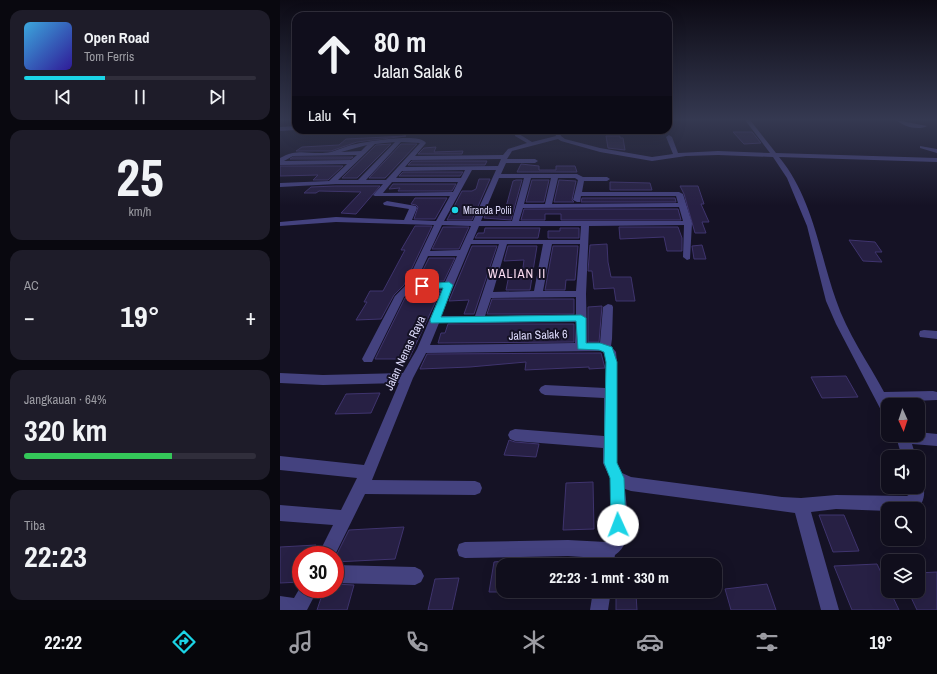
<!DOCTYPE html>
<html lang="id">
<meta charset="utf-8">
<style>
:root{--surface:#100e1c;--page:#1e1c29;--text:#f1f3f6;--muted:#9c9ca3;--line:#302e3b;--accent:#1bd4e6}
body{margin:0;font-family:"Archivo Narrow",sans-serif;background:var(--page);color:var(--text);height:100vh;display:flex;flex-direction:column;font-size:15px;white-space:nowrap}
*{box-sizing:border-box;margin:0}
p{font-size:13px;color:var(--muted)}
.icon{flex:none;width:22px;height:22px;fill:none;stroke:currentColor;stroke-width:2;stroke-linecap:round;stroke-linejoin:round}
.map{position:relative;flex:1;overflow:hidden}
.side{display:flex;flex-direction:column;gap:10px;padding:10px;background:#09080f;width:280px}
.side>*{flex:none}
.top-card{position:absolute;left:12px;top:12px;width:380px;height:122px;border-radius:12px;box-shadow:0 4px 16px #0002,0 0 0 1px var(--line);background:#100e1c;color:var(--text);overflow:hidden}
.needle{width:26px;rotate:177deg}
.fabs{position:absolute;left:601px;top:398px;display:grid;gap:8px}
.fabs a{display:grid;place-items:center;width:44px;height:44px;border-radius:8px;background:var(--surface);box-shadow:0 4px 16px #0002,0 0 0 1px var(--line);font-size:20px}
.speed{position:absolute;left:12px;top:546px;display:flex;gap:8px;font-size:20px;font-weight:700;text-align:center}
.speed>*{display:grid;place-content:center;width:52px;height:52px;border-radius:50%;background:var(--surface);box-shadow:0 4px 16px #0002,0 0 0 1px var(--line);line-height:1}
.speed .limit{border:6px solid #d22;background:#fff;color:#111}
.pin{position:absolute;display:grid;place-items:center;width:34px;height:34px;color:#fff;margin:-17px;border-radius:8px;box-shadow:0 2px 6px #0006}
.me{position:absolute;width:44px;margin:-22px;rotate:358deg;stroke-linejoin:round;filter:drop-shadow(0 0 3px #0008)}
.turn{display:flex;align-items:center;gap:14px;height:84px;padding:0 16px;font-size:18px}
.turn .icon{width:52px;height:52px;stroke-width:2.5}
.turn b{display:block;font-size:28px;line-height:34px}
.then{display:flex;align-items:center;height:38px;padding:0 16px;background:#0003;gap:8px;font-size:15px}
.big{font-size:30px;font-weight:700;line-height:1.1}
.side .tile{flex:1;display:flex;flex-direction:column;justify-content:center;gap:6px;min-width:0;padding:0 14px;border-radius:12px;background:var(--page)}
.side .dial{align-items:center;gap:0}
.dial b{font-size:52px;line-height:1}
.song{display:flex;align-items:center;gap:12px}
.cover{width:48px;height:48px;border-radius:6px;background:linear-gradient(135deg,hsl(200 70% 55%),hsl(250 70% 35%))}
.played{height:4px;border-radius:2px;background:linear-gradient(90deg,var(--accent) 35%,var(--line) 35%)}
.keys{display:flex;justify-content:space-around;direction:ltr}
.heat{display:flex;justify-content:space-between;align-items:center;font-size:22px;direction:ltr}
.charge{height:6px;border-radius:3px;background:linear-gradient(90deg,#34c759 64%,var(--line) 0)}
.trip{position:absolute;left:216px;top:558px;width:226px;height:40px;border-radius:12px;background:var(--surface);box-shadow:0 4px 16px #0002,0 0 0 1px var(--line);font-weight:700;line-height:40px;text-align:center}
.menu{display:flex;height:64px;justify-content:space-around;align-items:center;background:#06060b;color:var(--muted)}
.menu .icon{width:28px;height:28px}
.menu .active{color:var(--accent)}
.menu b{font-size:18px;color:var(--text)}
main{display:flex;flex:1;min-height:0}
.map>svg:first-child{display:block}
.building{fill:#272044;stroke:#3f346e}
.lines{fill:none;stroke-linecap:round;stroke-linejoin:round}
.minor{fill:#44427f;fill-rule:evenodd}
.route{fill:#1bd4e6;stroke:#128a96}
.poi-dot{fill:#1bd4e6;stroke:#151225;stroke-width:1.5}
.labels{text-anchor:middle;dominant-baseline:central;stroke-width:4;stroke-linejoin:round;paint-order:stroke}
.far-poi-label{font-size:10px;fill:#dddafb;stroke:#151225;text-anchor:start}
.street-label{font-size:12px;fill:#dddafb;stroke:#151225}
.neighbourhood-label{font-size:13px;letter-spacing:1px;fill:#fbdcf0;stroke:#151225}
</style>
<main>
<section class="side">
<div class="tile">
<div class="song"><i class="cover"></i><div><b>Open Road</b><p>Tom Ferris</p></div></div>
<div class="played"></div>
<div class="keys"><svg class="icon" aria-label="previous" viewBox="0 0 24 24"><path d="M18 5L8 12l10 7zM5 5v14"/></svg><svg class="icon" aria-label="pause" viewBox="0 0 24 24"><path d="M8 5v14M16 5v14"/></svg><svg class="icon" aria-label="next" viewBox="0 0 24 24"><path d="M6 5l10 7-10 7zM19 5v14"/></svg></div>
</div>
<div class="tile dial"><b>25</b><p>km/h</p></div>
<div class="tile"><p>AC</p>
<div class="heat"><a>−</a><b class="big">19°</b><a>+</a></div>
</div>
<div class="tile"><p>Jangkauan · 64%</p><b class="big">320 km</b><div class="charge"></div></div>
<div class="tile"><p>Tiba</p><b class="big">22:23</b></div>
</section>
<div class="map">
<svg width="657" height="610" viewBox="0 0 657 610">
<rect width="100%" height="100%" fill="#151225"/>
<path class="building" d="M453 132H472L481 143 464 144Z
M126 136 77 142 51 151H16L22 147 59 145 66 139Z
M326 136H340V138H343L345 150 328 148Z
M111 144 77 178H62L96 145Z
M121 144H137L105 178H89Z
M156 147 154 152 183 151 182 154H138L144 148Z
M13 157H73L70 159H10Z
M132 161H207L205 165H128Z
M241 164 259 166V170H276V166H295L297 172H237Z
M0 166H63L48 180H33L38 175 0 176Z
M123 172H183L180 176H119Z
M199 179H210L192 220H167L182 191H192L196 189Z
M236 180H242L231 220 204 218 208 208 226 207 233 181Z
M252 180H269L264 202H246Z
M279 180 296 181 292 200 294 202H274Z
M330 182 370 183 372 190H330Z
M113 184H176L172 191H118L120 188 109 189Z
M56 186H100L76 214 61 213 81 192 39 191 36 193H24L31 187Z
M400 186H418L424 204H421L429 222H422L426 233H415L404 194Z
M135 198H167L155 219H134L138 207 136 205 131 204Z
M302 198H395L396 202H301Z
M244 209H398L401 220H281V214H265V220H241Z
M135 226H152L124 285 114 295 101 319 76 320 87 302H84L90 291H103L125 250H121Z
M163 227H189L179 249H152Z
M339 227H398L402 238V251H387L384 237 340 239Z
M205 228H260L258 238H195L198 233H204Z
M280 228H299V238H268V231H280Z
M569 240 595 242 602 252H595L602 262 583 261Z
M327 244 328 262 331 277H351L355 301H336L334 288 314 289 312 271H308L310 245Z
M422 245 426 259H414L412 246Z
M192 246H217L194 314H184L189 300 169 301Z
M228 246H257L250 290H226L229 275H242L244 260 224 261Z
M273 246H298L295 280H286L285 290H265Z
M149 258H175L164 281 137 282Z
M161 290 129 359H95L125 298 140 297 143 291Z
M212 299H294V314H207Z
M322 306 319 342H308V307Z
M168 324H294V342L158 343 161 333H165Z
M321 353 325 368 309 369V367L245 370 246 362 190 367 140 369 147 354Z
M566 376 578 397 542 398 531 377Z
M100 393 91 413 55 414 66 394Z
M229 440 235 442 259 444 256 457 224 455Z
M313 482 314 529 283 530 286 483Z
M539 515H564L579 551 553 552Z
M124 527 115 559 55 562 56 556 69 530Z
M36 545 32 555H21V582L0 583V547Z
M223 561V592H209L214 562Z
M597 564 608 587V591H610L619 610H572L554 566Z
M657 572V610H637L628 591H638V573Z
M179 578 172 610H148L155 579Z
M55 584 74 585 67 610H37L44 589H55Z
M487 584 496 610H451L445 589Z
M356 594 357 610H336V595Z"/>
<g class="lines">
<path class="minor" d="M465 120H470L496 153 657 158V162L499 157C533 198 539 252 556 300 567 333 588 362 604 392L653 391 657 392V400L610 402 612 405H608V415L603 414 556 324 546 301 527 226 507 178 493 157 438 155 406 156 372 161 320 152 281 141 278 139 232 151 227 159H255L258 161 255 163H226L221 174H297L303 177H327L330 179 327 181H304L302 192H399L403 194 412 223 410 259 407 260 403 257 404 225 309 226 306 294 307 343H320L323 307 328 304 332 305 333 307 332 339 331 346 336 352 337 362V463L342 473 351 477 502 497 521 498 556 495 627 496 630 494V487H638V480L642 482C646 490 645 506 634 509 626 511 616 509 608 509V511L556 509 531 512 559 610H541L515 513 351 491 345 489C346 507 355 543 335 555L333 565H317L318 558 288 556 185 558 179 556 177 550 179 544 185 542 288 540 326 542 331 534 330 478 323 463V448L235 441 230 439 228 435 230 431 235 429 324 436V398L265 395 261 393 259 390 261 387 265 385 325 388C325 378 329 358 322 351L146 353 133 378 92 480 195 481 200 483 202 488 200 493 195 495 85 494 55 555H38L53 525 0 521V505L61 510 77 478 0 470V456L84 465 119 383 43 385 0 383V373L43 375 123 373 137 349 163 288 132 290 124 297 92 362H84L82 359 115 296 125 286 154 225 56 222 0 226V222L56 217 124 220 129 209 104 205 103 203 107 201 136 206 137 208 132 220 156 221 170 196H95L93 195 103 184H56L0 187V183L49 181 67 164 0 165V158C20 147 31 156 51 152 58 150 64 147 71 145 83 142 140 132 146 143L135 156 223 155 228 149 247 143 235 136V134H239L252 142 276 136 273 130H279L281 136 285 139 320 148 372 157 393 154 386 137 389 135 392 137 398 153 438 151 490 153ZM115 142 78 180H58L95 144ZM121 142 140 143 106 180H86ZM87 145 81 151 61 152ZM77 155 71 160 4 161 13 156ZM221 159 218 166 125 167 131 160ZM185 170 181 178H116L122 171ZM192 170H216L193 221H164ZM219 178H244L232 221H201ZM251 178H271L265 204H244ZM278 178H295L298 180 293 200 297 202H300L301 196H396L398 203 272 204ZM112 182H178L173 192 103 193ZM399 207 403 221H239L243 208ZM162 225 191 226 180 250 150 251ZM199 226H301L300 240H193ZM191 244H219L195 316H161ZM227 244H263L254 291 213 292ZM272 244H300L296 291H263ZM148 256H177L165 282 135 284ZM296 297V315L205 316 211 298ZM296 322 295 343 150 345 159 323Z
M616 120 647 126C638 131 623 126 616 120Z
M16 126V130L0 131V127Z
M640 146 657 149V153L640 148Z
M644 330 657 331V339L640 337 639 334 640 331Z
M638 432 657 434V446L632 444 636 457H622L616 437 617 435H638Z
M55 565 135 567 141 570 144 576 141 582 135 585 55 583Z
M21 586V589H38L27 610H0V596L14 598Z
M313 591H331L328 610H310Z"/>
</g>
<linearGradient id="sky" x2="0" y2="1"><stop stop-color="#0c0a14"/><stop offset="0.58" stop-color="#353951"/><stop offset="1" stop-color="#353951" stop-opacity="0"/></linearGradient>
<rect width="657" height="206" fill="url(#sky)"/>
<path class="route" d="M169 282 173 285 161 317 301 315 306 318V343H320L332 347 337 362V463L344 478 346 525 344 530 338 532 333 530 331 525 330 478 324 463 326 362 324 352 319 350 298 349 296 321 151 323 150 320 163 288 142 289 138 286 142 284Z"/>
<circle class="poi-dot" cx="175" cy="210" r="4"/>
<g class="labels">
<g class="far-poi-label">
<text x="183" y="210">Miranda Polii</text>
</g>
<g class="street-label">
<text transform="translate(258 335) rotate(-2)">Jalan Salak 6</text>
<text transform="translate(125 353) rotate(-65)">Jalan Nenas Raya</text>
</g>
<g class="neighbourhood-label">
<text x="237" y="273">WALIAN II</text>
</g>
</g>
</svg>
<div class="fabs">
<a><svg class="needle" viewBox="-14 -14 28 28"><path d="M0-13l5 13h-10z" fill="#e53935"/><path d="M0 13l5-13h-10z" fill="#9c9ca3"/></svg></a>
<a><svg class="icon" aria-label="sound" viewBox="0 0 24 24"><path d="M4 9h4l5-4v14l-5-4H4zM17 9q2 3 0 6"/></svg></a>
<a><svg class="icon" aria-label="search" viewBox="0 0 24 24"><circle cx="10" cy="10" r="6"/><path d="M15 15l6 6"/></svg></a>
<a><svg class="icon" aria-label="layers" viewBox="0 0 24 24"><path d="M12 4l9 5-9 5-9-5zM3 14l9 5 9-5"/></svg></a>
</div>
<div class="speed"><div class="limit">30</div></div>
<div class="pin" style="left:142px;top:286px;background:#d93025"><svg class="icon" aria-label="arrive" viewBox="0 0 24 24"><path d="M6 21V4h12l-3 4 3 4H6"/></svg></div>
<svg class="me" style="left:338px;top:525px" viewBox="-20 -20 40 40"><circle r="19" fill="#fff"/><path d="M0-13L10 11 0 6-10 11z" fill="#1bd4e6"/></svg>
<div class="trip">22:23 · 1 mnt · 330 m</div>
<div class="top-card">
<div class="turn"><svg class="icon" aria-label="ahead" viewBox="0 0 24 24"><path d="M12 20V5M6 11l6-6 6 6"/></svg><div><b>80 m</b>Jalan Salak 6</div></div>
<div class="then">Lalu<svg class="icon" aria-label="left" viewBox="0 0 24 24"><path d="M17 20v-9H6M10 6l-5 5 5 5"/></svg></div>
</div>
</div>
</main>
<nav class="menu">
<b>22:22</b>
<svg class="icon active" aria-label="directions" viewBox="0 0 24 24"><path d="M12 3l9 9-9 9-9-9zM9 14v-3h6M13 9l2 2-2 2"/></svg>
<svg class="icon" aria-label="music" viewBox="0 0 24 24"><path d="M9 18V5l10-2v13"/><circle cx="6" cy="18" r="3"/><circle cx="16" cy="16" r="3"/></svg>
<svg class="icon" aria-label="phone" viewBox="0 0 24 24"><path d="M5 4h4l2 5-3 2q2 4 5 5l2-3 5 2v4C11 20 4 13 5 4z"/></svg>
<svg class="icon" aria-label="climate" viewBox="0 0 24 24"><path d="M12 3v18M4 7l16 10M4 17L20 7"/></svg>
<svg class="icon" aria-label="car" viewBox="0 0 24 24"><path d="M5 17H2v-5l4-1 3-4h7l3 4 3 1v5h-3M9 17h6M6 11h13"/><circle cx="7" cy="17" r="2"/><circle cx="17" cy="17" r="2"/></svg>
<svg class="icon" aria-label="filters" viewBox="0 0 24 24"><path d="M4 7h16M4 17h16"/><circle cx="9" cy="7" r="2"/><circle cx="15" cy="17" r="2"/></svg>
<b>19°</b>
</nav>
